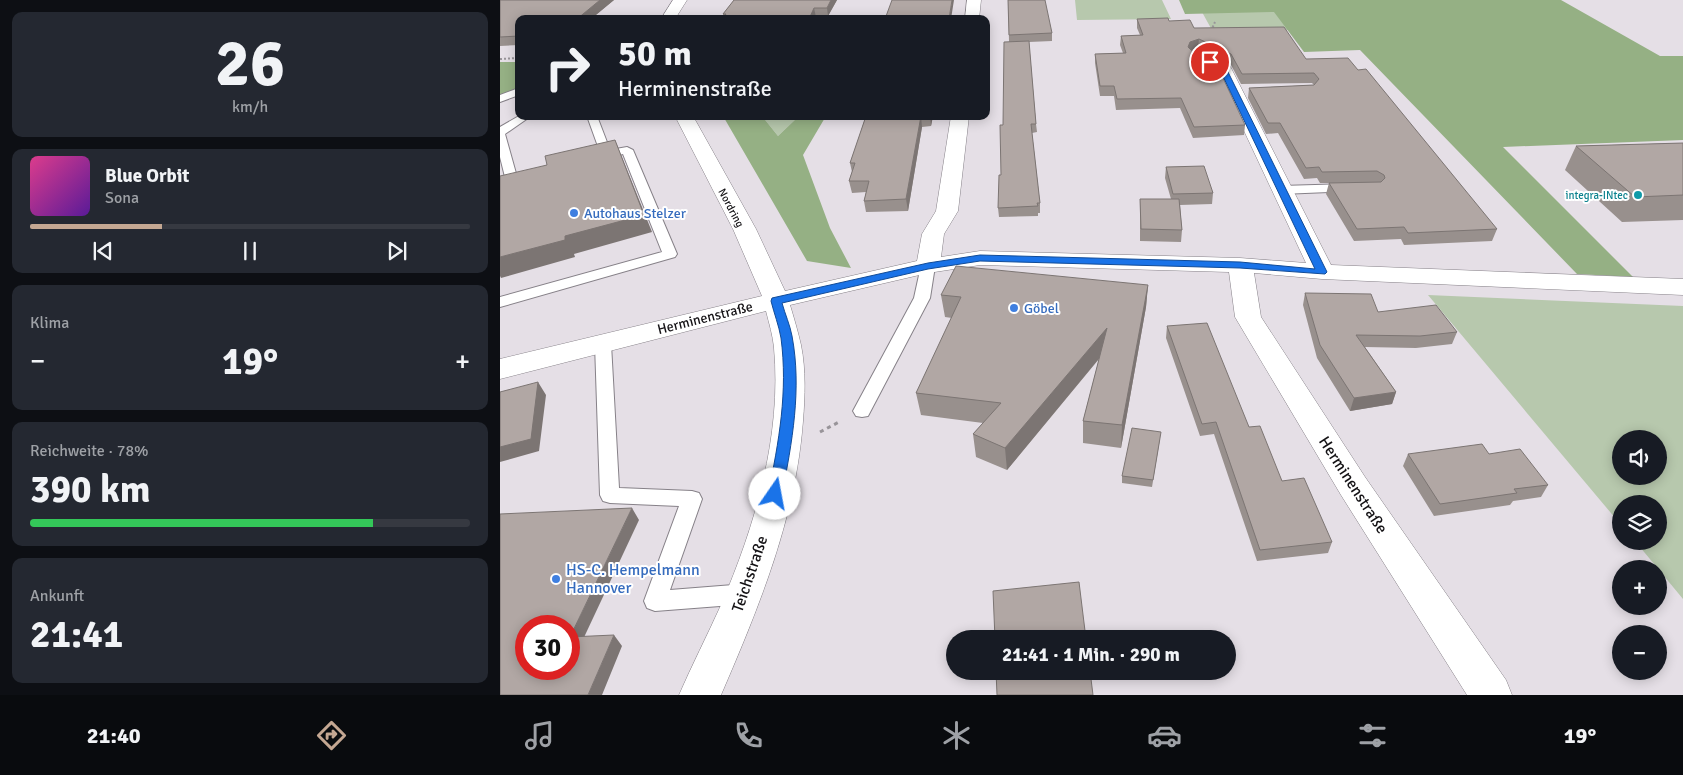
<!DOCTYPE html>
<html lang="de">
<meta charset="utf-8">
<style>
:root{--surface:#171b24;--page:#242831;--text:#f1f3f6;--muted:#9ea1a6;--line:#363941;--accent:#c4a792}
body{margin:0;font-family:Signika,sans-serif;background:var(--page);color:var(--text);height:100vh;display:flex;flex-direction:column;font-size:19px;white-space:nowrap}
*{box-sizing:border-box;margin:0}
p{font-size:16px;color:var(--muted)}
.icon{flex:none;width:28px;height:28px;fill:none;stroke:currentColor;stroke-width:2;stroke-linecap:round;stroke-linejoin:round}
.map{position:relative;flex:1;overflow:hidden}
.sheet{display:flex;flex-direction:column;gap:12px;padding:12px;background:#0d0f14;width:500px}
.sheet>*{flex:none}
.top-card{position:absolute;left:15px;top:15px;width:475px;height:105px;border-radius:10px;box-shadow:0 2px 12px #0003;background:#171b24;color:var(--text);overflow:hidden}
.controls{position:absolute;left:1112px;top:430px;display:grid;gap:10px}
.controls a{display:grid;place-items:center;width:55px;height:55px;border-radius:50%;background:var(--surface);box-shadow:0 2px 12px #0003;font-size:25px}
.speed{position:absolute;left:15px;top:615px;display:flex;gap:10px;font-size:25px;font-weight:700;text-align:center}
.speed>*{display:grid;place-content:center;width:65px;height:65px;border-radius:50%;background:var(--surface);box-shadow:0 2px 12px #0003;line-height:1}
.speed .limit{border:8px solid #d22;background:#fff;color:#111}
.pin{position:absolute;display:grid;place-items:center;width:42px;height:42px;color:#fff;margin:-21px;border:2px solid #fff;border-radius:50%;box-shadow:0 1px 5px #0007}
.me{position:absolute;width:55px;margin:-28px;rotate:12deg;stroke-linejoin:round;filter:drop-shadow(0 0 4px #0008)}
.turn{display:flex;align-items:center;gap:18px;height:105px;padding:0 20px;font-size:22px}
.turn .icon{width:65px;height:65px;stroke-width:2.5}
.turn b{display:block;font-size:35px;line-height:42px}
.big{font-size:38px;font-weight:700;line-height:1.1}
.sheet .card{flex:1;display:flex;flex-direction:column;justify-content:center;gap:8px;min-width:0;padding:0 18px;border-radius:10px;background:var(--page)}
.sheet .dial{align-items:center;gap:0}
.dial b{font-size:65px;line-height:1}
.song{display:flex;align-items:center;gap:15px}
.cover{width:60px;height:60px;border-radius:8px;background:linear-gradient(135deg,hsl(330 70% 55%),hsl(270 70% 35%))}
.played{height:5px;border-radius:2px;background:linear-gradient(90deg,var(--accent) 30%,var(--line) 30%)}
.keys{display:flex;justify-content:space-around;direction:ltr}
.heat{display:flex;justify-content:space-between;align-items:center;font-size:28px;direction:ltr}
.charge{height:8px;border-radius:4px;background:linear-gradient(90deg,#34c759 78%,var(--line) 0)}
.trip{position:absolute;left:446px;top:630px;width:290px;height:50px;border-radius:25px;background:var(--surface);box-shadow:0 2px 12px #0003;font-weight:700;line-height:50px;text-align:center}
.tabs{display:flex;height:80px;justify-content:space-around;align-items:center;background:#090b0e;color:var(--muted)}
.tabs .icon{width:35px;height:35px}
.tabs .current{color:var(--accent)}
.tabs b{font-size:22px;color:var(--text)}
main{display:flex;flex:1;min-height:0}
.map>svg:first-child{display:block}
.green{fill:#b7c8ad;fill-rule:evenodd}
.forest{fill:#95b084}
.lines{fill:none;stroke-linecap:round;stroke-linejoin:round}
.service-casing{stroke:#868188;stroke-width:2}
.minor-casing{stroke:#868188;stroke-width:1}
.path-far1{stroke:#989499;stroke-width:2;stroke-dasharray:2 2;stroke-linecap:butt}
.path{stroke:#989499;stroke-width:3;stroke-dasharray:4 4;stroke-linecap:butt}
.service{fill:#fff;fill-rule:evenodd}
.minor{fill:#fff;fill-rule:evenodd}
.wall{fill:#98908d}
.shaded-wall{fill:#7c7573}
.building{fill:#b1a7a4;stroke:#7c7573;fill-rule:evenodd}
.route{fill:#1a73e8;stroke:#114b97}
.culture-dot{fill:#0f9aa8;stroke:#fff;stroke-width:2}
.shop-dot{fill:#3f7fe0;stroke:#fff;stroke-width:2}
.labels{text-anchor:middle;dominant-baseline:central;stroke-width:4;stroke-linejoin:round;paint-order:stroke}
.far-culture-label{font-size:11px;fill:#0d838f;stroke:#fff;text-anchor:end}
.far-street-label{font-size:11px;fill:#141215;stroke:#fff}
.shop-label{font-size:14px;fill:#366cbe;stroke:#fff;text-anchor:start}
.street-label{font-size:14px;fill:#141215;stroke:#fff}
.near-street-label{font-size:16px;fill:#141215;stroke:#fff}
.near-shop-label{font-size:16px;fill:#366cbe;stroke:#fff;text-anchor:start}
</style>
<main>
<section class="sheet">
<div class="card dial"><b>26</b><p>km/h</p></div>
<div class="card">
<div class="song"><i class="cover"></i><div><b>Blue Orbit</b><p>Sona</p></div></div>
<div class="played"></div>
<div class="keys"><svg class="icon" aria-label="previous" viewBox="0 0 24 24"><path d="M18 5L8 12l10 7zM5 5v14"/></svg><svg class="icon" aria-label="pause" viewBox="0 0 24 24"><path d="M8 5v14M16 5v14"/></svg><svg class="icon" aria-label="next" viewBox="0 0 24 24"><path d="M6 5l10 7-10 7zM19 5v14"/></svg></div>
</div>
<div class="card"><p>Klima</p>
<div class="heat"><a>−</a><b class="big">19°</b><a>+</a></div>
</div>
<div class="card"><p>Reichweite · 78%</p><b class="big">390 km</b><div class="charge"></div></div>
<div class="card"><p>Ankunft</p><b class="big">21:41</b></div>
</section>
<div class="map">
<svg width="1183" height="695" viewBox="0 0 1183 695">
<rect width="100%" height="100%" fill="#e5dfe6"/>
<path class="green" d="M575 0H662L671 19 577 20Z
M777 11 795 30 713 32 702 12Z
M262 116H299L278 136Z
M928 295 1183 306V599L1135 541H1159V504H1121V525ZM1121 439H1159V476H1121Z"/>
<path class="forest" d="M679 0H1061L1160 56H1183V140L1003 147 1133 277 1077 274 860 50 804 52 774 12 685 14Z
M0 62H19V89L0 95Z
M223 116H262L278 136 299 116H326L303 155 330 228 351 268 307 261Z"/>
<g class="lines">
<defs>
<path id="service" d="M19 88V95L0 102V95Z
M19 116H31L5 134 17 177 11 181 5 177 0 157V127Z
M87 116H97L110 150 127 147 133 150 177 254 175 257 0 307V297L162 252 123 154 99 160 93 156 100 152Z
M849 184 855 188 853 191 781 194 775 190 781 186Z
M428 262 433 263 435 266 430 298 368 416 362 417 356 416 353 411 414 298 421 266 423 263Z
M103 339 109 340 111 344 119 488 192 491 199 493 202 499 170 590 246 584 254 587 257 594 254 601 246 604 155 611 147 608 144 601 179 506 110 503 103 501 100 495 95 344 97 340Z"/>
<path id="minor" d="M173 0H187L175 19H161Z
M467 0H481L479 19H465Z
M697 50 729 65 731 68 831 265 1183 279V295L822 279 754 273 761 317 865 477 1006 680 1012 695H967L841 495 735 317 729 272 480 265 428 273 290 305C294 318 298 332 301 345 306 370 305 396 303 421 296 517 259 607 221 695H179C192 665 207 636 221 605 255 526 282 436 274 348 273 336 269 323 266 311L0 379V359L262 296 233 229 175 116H193L256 229 285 291 417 261 422 234 436 211 451 116H469L458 211 444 234 441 257 480 251 740 258 806 263 716 71 691 58 689 55 691 52Z"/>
</defs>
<use href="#service" class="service-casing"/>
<use href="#minor" class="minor-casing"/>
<path class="path-far1" d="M711 31 715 22
M0 59 19 58"/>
<path class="path" d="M320 432 339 422"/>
<use href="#service" class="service"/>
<use href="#minor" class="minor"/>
</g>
<path class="wall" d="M0 0H114L91 19H19V45L0 46Z
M234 0H337L328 16 316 17 315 19H223L224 17 223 14Z
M508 0 552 33V41L529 42 536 124 537 132 532 133 540 203V213H538V216L499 217 498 208 501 175 503 125 509 41Z
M637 19 669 21 694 28 806 59 997 229 992 241 904 245 901 239 854 241 826 194 829 183H841H820L817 178 804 179 778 133 766 134 748 98 749 88 814 85 812 83 741 84 730 63 698 48 691 50 745 125 744 135 693 138 680 108 616 110 614 96H600L595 63V54L623 53 620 45 621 36 640 35 637 28Z
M366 116H433L431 126 422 127 408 211 366 212 364 201 366 192 352 193 349 181 352 172 350 163Z
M1183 143V220L1122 222 1065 170 1076 146Z
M666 167 713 193 712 204 680 205 682 230 681 242 640 241V199H671L665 178Z
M648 285 646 307 621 448 583 443V421L599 359 507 470 476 457 473 434 483 423 421 415 416 393 452 318 445 317 441 295Z
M805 293 878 312 957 332 952 344 916 348 865 347 896 392 892 404 850 411 817 358 803 305Z
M667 326 749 427 782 481 832 542 828 553 757 561 714 434 700 436 666 338Z
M660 439 652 487 622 483V476Z
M908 454H989L1048 485 1041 497 1013 501 1010 505 934 516 903 466Z"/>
<path class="shaded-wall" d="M100 0H114L91 19H77Z
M331 0H337L328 16 327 8Z
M452 0H454L451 19H449Z
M314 8 316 17 315 19H309Z
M699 39 698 48 689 51 688 47 690 42Z
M421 116 422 127 408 211 406 199Z
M430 116H433L431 126Z
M115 140 152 232 74 254 75 257 1 278 0 276V257L65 236Z
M648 285 646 307 621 448 622 425Z
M607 328 606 350 507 470 505 448Z
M38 382 46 395 39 451 0 462V447Z
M896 392 892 404 850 411 854 398Z
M132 508 139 520 79 648 70 637Z
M114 635 122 646 102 695H88Z"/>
<path class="building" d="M0 0H100L77 19H19V36L0 37Z
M234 0H331L327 8H314L309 19H258L259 17 223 18 226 14H223Z
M392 0H452L449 19H385Z
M508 0H545L552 33 509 35Z
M668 18 669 21 690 20 694 28 784 27 806 59 848 58 858 70 866 69 997 229 908 233 904 227 857 229 829 183 881 182 885 178 884 175 877 171 822 172 819 167 806 168 780 123H768L749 88 814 85 819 79 814 73 742 74 731 54 699 39 690 42 688 47 691 50 716 63 745 125 694 127 681 98 617 99 614 86H600L595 54 626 53 621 36 643 35 637 19Z
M529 41 536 124H531L540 203H537L538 206 498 208 499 175H501L500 125H503L504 42Z
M366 116H421L406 199 364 201 369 181H349L355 163H350Z
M115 140 144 215 65 236V240L0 257V176L47 165 45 156Z
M1183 143V195L1135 197 1076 146Z
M704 166 713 193 673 194 666 167Z
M640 199H679L682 230 641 229Z
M456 266 648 285 622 425 583 421 607 328 505 448 473 434 501 403 416 393 461 297 441 295Z
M805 293 871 294 878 312 936 305 957 332 920 336 856 335 896 392 854 398 820 345Z
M707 323 749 427 760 426 782 481 804 478 832 542 760 550 716 422 702 424 667 326Z
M38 382 31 439 0 447V392Z
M632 428 661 432 653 480 622 476Z
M982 444 989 454 1020 449 1048 485 1014 489 1017 493 940 504 908 454Z
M132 508 70 637 114 635 88 695H0V514ZM26 626H69V669H26Z
M579 582 586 639H495L493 591Z
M496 671H590L593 695H497Z"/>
<path class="route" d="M708 60H712L726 68 827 272 825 274 740 268 480 261 428 269 282 303C285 314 290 325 292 336 302 389 292 443 282 494L280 498 275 500 270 498 268 494C279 442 288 391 281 338 279 326 274 313 271 301L272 298 428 263 480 255 740 262 815 269 720 70 708 63Z"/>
<circle class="culture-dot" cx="1138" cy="195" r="5"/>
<g class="shop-dot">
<circle cx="74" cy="213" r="5"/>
<circle cx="514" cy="308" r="5"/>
<circle cx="56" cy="579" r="5"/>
</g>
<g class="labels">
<g class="far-culture-label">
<text x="1128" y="195">integra-INtec</text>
</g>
<g class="far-street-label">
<text transform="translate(231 208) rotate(62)">Nordring</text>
</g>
<g class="shop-label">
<text x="84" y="213">Autohaus Stelzer</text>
<text x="524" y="308">Göbel</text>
</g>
<g class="street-label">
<text transform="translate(205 318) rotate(-14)">Herminenstraße</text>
</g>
<g class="near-street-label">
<text transform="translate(853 485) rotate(57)">Herminenstraße</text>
<text transform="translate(250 574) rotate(-71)">Teichstraße</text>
</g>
<g class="near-shop-label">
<text x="66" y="570">HS-C. Hempelmann<tspan x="66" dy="18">Hannover</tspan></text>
</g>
</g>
</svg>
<div class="controls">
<a><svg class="icon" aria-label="sound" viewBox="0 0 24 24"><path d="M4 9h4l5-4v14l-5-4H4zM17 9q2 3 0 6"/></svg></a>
<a><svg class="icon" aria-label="layers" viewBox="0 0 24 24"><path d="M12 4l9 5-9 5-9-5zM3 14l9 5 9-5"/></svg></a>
<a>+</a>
<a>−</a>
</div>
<div class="speed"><div class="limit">30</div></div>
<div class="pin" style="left:710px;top:62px;background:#d93025"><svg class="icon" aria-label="arrive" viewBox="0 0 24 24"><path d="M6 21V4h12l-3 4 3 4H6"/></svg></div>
<svg class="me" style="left:275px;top:494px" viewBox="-20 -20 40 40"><circle r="19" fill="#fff"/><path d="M0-13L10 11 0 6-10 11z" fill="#1a73e8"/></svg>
<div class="trip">21:41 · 1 Min. · 290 m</div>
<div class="top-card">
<div class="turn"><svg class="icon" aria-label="right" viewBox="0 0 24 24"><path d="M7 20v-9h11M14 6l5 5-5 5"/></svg><div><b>50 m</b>Herminenstraße</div></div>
</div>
</div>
</main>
<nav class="tabs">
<b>21:40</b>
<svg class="icon current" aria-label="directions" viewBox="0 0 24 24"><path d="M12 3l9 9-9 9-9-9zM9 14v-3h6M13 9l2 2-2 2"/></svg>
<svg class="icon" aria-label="music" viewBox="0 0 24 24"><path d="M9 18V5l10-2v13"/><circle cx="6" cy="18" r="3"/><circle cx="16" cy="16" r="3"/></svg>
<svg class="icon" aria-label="phone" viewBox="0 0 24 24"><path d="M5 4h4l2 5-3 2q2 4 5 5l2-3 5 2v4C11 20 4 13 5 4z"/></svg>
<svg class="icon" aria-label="climate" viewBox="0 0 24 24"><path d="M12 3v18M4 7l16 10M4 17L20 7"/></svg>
<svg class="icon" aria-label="car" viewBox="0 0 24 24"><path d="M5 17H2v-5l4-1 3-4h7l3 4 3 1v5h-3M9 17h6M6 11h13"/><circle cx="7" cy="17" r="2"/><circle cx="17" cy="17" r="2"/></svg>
<svg class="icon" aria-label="filters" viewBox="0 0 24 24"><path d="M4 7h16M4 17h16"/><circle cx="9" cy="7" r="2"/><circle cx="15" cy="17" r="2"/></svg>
<b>19°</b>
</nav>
